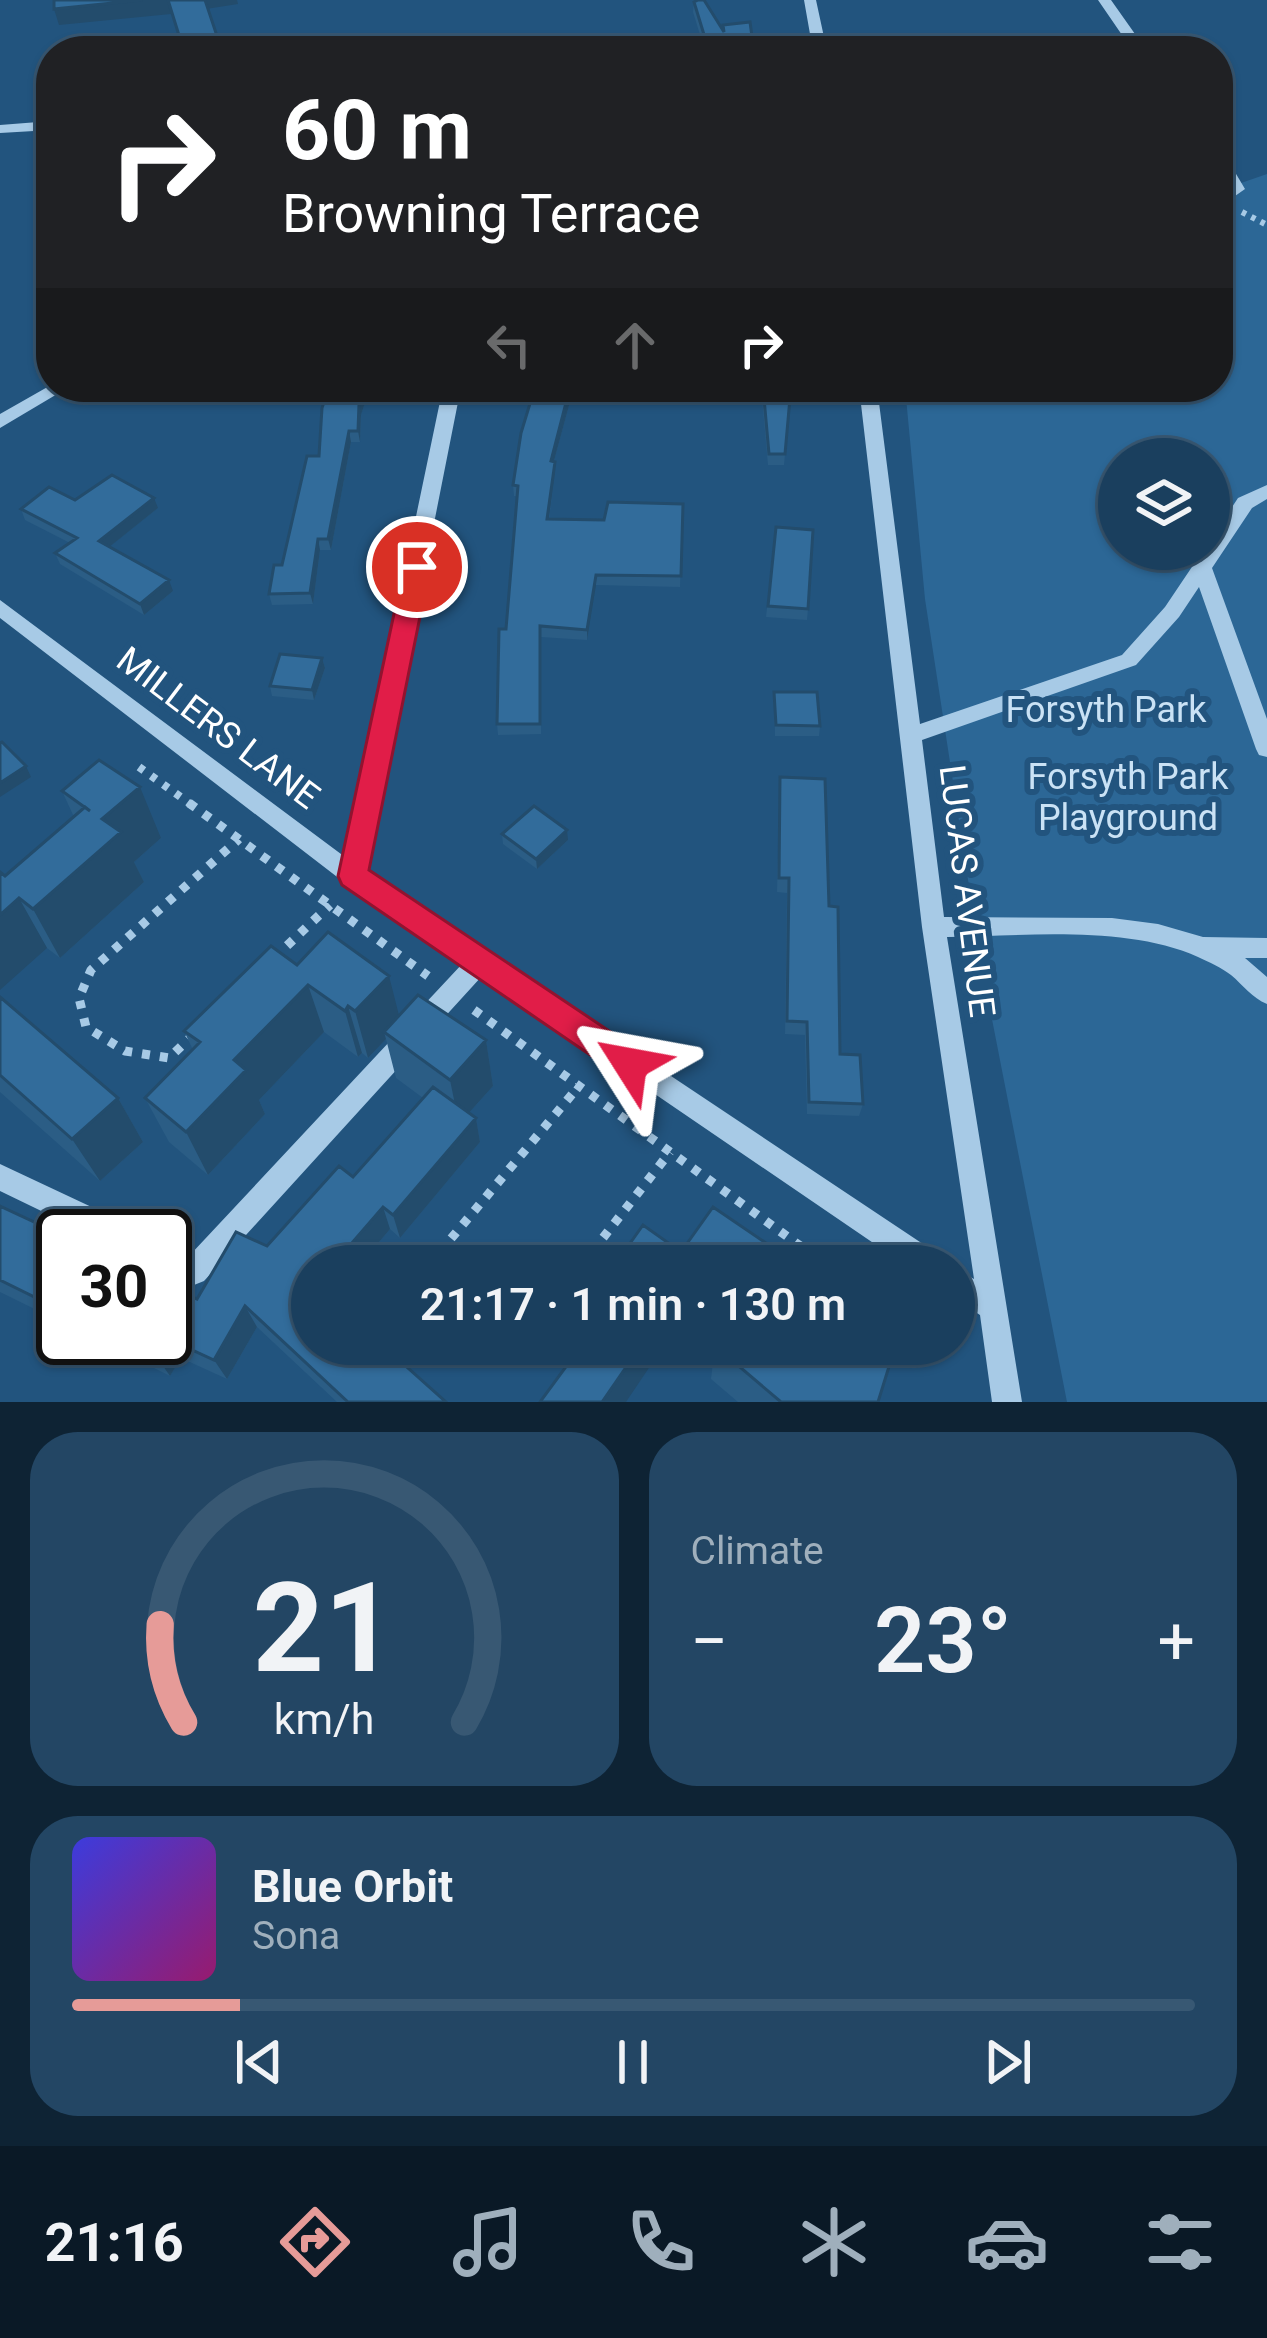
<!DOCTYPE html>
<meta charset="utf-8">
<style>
:root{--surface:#1a3f5e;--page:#234664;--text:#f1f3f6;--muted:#9fafbc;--line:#385873;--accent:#e69b98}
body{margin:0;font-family:Roboto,sans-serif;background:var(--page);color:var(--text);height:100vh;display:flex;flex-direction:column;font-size:45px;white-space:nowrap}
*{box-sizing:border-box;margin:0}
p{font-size:39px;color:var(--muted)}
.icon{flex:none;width:66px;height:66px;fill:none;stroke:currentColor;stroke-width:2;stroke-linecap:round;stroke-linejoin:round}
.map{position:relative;height:1402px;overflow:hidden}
.sheet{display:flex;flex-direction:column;gap:30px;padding:30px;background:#0e2334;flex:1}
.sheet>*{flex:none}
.hud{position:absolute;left:36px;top:36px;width:1197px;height:366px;border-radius:48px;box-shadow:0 3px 9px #0004,0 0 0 3px var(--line);background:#202124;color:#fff;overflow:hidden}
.controls{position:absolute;left:1098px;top:438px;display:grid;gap:24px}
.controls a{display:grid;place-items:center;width:132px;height:132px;border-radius:50%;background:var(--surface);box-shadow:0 3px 9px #0004,0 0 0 3px var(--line);font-size:60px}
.speed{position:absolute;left:36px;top:1209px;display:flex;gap:24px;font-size:60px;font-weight:700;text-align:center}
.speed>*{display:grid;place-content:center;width:156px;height:156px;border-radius:50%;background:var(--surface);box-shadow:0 3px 9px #0004,0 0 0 3px var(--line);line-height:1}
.speed .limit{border:6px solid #111;border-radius:18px;background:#fff;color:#111}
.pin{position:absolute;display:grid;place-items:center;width:102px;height:102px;color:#fff;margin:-51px;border:6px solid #fff;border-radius:50%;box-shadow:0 3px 12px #0007}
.me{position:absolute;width:132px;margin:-66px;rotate:304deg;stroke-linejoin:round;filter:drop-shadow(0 0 9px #0008)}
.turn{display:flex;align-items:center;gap:42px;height:252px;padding:0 48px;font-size:54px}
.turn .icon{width:156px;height:156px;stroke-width:2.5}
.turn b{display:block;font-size:84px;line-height:102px}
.lanes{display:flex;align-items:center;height:114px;padding:0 48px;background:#0003;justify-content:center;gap:60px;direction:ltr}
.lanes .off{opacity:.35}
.big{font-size:90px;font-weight:600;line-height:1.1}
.sheet .tile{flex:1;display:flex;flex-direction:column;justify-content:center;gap:18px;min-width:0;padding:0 42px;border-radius:48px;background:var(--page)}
.sheet .dial{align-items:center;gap:0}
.dial svg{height:312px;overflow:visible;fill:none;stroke:var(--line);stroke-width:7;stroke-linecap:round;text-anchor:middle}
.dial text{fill:var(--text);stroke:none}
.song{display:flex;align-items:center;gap:36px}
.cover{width:144px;height:144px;border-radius:18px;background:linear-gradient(135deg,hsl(240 70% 55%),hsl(320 70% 35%))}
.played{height:12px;border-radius:6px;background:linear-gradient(90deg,var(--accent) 15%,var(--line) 15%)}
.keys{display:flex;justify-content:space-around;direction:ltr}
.heat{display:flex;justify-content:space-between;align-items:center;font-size:66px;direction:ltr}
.sheet .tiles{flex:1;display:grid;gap:30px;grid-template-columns:1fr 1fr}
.tile:last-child{grid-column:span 2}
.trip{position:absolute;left:291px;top:1245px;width:684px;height:120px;border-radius:60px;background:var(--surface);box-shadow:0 3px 9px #0004,0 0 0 3px var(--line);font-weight:600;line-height:120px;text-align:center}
.dock{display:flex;height:192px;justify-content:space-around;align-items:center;background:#0a1926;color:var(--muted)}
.dock .icon{width:84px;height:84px}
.dock .selected{color:var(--accent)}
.dock b{font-size:54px;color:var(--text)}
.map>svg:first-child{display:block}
.green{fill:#2c6796;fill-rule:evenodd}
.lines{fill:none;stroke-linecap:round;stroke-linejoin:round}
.path-far2{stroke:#a7cae6;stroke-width:6;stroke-dasharray:4.5 6;stroke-linecap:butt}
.path-far1{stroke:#a7cae6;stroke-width:8;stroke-dasharray:6 9;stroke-linecap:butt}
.path{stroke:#a7cae6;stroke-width:9;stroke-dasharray:8 10;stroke-linecap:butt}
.minor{fill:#a7cae6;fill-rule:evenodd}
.wall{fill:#2b5d85}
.shaded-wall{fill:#234c6c}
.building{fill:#326c9b;stroke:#234c6c;stroke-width:3}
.route{fill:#e11d48;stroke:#92132f;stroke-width:3}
.labels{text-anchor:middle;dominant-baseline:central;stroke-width:12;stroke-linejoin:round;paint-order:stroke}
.park-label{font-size:36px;fill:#cae2f5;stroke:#22547e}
.street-label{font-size:36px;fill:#fff;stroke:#22547e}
</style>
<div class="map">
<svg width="1267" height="1402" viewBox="0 0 1267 1402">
<rect width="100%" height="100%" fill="#22547e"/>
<path class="green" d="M1267 174V1402H1067L980 958 925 599 905 387H1218V191ZM1119 459H1209V549H1119Z"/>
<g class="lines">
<path class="path-far2" d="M1242 212 1267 225"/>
<path class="path-far1" d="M139 767 193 806"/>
<path class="path" d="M189 803 428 976
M274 958 330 905
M474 1010 828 1266
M194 1034 169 1058 125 1051 86 1027 79 998 91 970 239 839
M428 1266 579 1086
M581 1266 670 1152
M462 1344 499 1352 520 1344"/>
<path class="minor" d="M804 0H816L827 51H813Z
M1098 0H1111L1147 51H1133Z
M51 121V154L46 153 34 131 0 133V125Z
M1218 151 1223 152 1245 189 1218 208V196L1229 188 1218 168Z
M51 385 69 387 0 428V414Z
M443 387H461L365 872 941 1256 945 1266H907L482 976 204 1281 194 1285 165 1271V1243L190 1255 463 963 345 883 0 618V600L345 857Z
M859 387H877L920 724 1122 655 1165 607 1204 549H1209V542L1238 498 1267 485V499L1252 508 1212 568 1267 719V757L1259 755 1256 749 1199 587 1179 617 1136 665 922 740 944 917 1112 918 1158 924 1203 937 1267 938V958H1245L1267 977V1004C1252 998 1243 985 1231 975 1222 968 1209 962 1198 957 1126 925 1025 936 947 937L1022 1402H992L980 1315 954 1298V1268L974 1279 922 927Z
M0 1164 132 1226 136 1236H93L0 1191Z"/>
</g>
<path class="wall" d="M694 2 723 30 754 51H705L693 12Z
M329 387H370L361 415 360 442H351L331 550H320L313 604 272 605 269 594 282 565 319 456Z
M574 387 554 461 555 472 549 519 604 520 683 504 680 587 596 585 587 640 541 637V734L498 735 497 724 517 496H514L513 485Z
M761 387H791L784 465H768Z
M75 500 158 508 109 547 173 591 144 615 60 564 55 553 70 543 25 520 21 509Z
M776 527 808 609 807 620 766 617Z
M322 658 325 668 314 700 272 696 270 686Z
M774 692 820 726 819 736H775Z
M780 777 829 906 840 1054 863 1104 859 1116 807 1114 805 1035 785 1034 787 893 777 892Z
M62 791 161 838 134 862 144 882 60 958 47 948 5 876 74 817Z
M502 834 568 840 537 869 503 844Z
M297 965 399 1015 486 1040 493 1086 469 1113 476 1118 480 1142 400 1238 390 1229 359 1266H312V1344L446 1402H337L257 1327 227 1379 181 1358 170 1376 94 1338H165L197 1299 267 1246 353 1177 423 1098 396 1078 386 1039 368 1058 362 1053 358 1057 324 1032 259 1100 265 1114 208 1175 169 1142 145 1098 193 1050 184 1031Z
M0 997 118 1098 143 1142 100 1181 0 1092Z
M0 1206 64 1236 63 1323 0 1292Z
M563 1344H665L566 1366Z
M715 1346 878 1402H738L711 1379Z"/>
<path class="shaded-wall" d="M142 0H168L171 14 59 25 54 9Z
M204 0H237L238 4 206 9Z
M218 39 220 51H184L182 45Z
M365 387H370L361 415 360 442 358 431 359 404Z
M570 387H574L551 472V461Z
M349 431 351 442 331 550 328 539Z
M555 462V472L547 530V519Z
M154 498 158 508 103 552 99 541Z
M318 539 320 550 313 604 310 593Z
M596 575V585L587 640V630Z
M169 580 173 591 144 615 140 604Z
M322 658 325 668 314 700 312 690Z
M26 766 31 777 0 797V783Z
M140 787 161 838 134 862 144 882 60 958 33 909 102 819Z
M567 830 568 840 537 869 536 859Z
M19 898 47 948 0 990V915Z
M389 976 401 1023 384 1032 386 1039 368 1058 355 1011Z
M308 985 324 1032 259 1100 265 1114 208 1175 186 1132 234 1060Z
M348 1006 362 1053 358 1057 345 1011Z
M486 1040 493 1086 459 1124 450 1080Z
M118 1098 143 1142 100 1181 72 1139Z
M476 1118 480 1142 400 1238 393 1215Z
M383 1207 390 1229 359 1266H332Z
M245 1306 257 1327 227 1379 214 1360Z
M166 1338 181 1358 170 1376 156 1356Z
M642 1344H665L626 1402H602Z"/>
<path class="building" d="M54 0H142L54 9Z
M168 0H205L218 39 182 45Z
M698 0H704L724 32 723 25 750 22 754 51H709L694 2Z
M329 387H365L359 404 358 431H349L328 539H318L310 593 269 594 274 565H282L307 456H319L322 408Z
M535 387H570L551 461 555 462 547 519 604 520 608 502 683 504 681 576 596 575 587 630 540 626V724H497L499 629H506L518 486 513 485 521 433Z
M763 387H791L785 454H769Z
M112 475 154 498 99 541 169 580 140 604 55 553 77 538 21 509 49 487 75 500Z
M776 527 813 530 808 609 768 606Z
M280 654 322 658 312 690 270 686Z
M774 692H817L820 726 776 725Z
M2 742 26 766 0 783V743Z
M99 760 140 787 102 819 121 832 33 909 19 898 0 915V872L5 876 85 807 90 811 62 791Z
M780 777 825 779 829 906 838 907 840 1054 860 1055 863 1104 809 1102 807 1022 787 1021 789 878H779Z
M534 806 567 830 536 859 502 834Z
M328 932 389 976 355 1011 348 1006 345 1011 308 985 234 1060 246 1070 186 1132 145 1098 200 1042 184 1031 271 946 297 965Z
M418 995 486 1040 450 1080 384 1032Z
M0 997 118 1098 72 1139 0 1075Z
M433 1087 476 1118 393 1215 383 1207 332 1266H312V1344H381L446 1402H348L245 1306 214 1360 166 1338 156 1356 119 1338H165V1284L197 1299 236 1232 267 1246 339 1166 353 1177Z
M0 1206 64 1236 63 1311 0 1280Z
M713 1207 779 1252 769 1266H614L643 1225 681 1252Z
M573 1344H642L602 1402H540L579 1349Z
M717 1344H896L878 1402H781L715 1346Z"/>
<path class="route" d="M417 558 430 567 369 870 642 1053 646 1064 642 1074 630 1079 618 1074 342 885 338 876 404 567Z"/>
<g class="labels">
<g class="park-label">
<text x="1106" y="710">Forsyth Park</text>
<text x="1128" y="777">Forsyth Park<tspan x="1128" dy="41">Playground</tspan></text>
</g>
<g class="street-label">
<text transform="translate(218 728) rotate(37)">MILLERS LANE</text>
<text transform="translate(967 891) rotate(83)">LUCAS AVENUE</text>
</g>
</g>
</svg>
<div class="controls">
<a><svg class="icon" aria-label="layers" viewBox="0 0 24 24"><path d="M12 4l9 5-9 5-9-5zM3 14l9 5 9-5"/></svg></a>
</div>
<div class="speed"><div class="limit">30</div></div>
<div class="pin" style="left:417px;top:567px;background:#d93025"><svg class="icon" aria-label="arrive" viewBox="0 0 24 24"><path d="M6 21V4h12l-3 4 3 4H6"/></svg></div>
<svg class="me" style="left:630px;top:1064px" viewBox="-20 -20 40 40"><path d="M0-17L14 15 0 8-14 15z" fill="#e11d48" stroke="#fff" stroke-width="4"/></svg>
<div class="trip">21:17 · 1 min · 130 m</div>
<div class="hud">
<div class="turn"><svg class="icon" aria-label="right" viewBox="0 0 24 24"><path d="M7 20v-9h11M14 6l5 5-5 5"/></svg><div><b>60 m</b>Browning Terrace</div></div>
<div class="lanes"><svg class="icon off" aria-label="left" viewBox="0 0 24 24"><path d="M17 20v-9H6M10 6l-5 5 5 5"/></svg><svg class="icon off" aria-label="ahead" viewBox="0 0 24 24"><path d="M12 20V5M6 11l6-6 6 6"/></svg><svg class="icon" aria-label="right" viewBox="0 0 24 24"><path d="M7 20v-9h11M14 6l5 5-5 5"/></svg></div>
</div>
</div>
<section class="sheet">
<div class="tiles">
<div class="tile dial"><svg viewBox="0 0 100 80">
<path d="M14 69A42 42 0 1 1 86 69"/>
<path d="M14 69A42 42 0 0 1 8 44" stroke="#e69b98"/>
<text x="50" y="56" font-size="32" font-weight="700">21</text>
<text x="50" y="72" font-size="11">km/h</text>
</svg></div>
<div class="tile"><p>Climate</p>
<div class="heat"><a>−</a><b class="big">23°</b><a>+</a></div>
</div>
<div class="tile">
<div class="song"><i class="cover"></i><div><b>Blue Orbit</b><p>Sona</p></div></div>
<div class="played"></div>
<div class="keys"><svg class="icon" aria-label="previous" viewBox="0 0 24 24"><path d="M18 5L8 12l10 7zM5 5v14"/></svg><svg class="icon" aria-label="pause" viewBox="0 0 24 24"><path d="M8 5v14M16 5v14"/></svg><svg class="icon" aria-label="next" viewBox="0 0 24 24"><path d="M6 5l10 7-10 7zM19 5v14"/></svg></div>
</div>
</div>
</section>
<nav class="dock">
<b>21:16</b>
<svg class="icon selected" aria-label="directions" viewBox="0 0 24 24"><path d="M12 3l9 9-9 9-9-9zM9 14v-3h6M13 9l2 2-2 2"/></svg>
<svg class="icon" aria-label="music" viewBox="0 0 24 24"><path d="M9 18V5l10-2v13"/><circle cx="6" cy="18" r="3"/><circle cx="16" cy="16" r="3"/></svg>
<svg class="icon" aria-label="phone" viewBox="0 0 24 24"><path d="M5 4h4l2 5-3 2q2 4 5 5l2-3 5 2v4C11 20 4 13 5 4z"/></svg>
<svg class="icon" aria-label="climate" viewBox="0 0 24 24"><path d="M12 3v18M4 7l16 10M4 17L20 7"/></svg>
<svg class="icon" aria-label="car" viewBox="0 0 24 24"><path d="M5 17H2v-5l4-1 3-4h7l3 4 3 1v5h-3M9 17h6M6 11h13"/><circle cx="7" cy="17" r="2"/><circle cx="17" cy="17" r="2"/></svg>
<svg class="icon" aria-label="filters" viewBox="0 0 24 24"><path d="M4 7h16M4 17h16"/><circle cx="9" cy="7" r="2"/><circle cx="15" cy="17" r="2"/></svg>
</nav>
